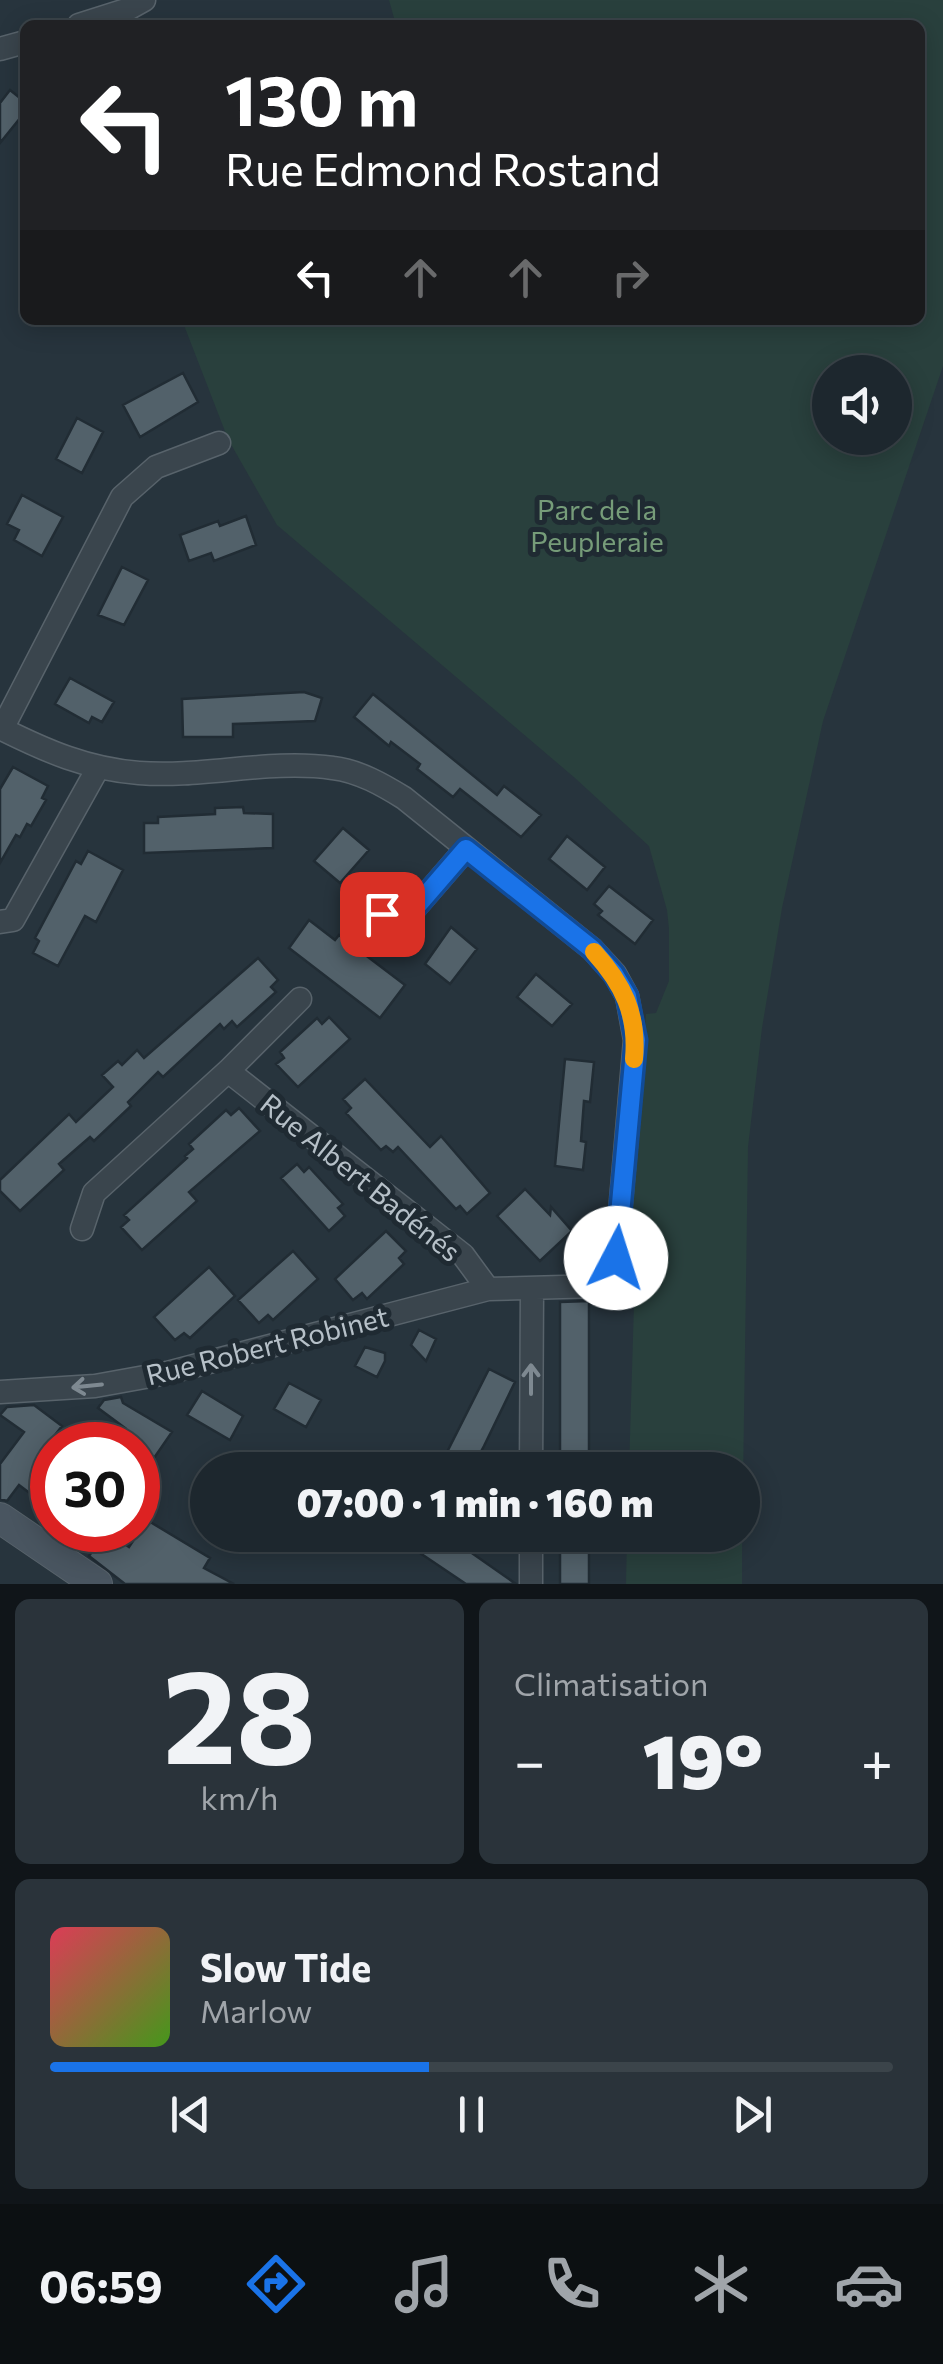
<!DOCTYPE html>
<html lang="fr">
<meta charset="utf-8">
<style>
:root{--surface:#1d272e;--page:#2a333a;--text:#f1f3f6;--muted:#a0a5aa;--line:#3b444a;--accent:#1a73e8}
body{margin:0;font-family:Commissioner,sans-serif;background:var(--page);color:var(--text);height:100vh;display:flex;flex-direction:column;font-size:38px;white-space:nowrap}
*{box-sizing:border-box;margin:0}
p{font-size:32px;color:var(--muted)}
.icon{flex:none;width:55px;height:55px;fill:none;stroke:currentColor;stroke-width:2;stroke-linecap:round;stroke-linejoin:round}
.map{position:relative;height:1584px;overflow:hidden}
.sheet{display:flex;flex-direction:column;gap:15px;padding:15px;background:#101519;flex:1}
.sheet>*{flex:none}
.top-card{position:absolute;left:20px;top:20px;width:905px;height:305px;border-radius:15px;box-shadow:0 5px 25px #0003,0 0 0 2px var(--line);background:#202124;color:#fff;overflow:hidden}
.buttons{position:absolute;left:812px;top:355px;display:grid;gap:20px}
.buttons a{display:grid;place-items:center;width:100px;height:100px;border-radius:50%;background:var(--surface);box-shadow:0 5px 25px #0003,0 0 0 2px var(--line);font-size:50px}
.speed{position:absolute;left:30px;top:1422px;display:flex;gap:20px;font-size:50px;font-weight:700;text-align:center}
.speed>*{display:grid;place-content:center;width:130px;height:130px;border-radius:50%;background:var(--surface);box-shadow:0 5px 25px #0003,0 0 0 2px var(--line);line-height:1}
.speed .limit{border:15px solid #d22;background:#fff;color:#111}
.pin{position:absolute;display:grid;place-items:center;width:85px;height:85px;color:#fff;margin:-42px;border-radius:20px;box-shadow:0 5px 15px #0006}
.me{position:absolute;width:110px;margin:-55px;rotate:5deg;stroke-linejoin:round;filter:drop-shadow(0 0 8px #0008)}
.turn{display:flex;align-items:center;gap:35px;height:210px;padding:0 40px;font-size:45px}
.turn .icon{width:130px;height:130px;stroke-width:2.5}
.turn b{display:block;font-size:70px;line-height:85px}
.lanes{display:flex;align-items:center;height:95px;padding:0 40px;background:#0003;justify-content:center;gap:50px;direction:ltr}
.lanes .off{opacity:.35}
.big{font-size:75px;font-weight:800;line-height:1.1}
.sheet .widget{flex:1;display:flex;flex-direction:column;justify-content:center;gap:15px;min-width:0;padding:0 35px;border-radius:15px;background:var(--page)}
.sheet .dial{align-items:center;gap:0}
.dial b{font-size:130px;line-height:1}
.song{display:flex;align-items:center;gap:30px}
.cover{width:120px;height:120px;border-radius:15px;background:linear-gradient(135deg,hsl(350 70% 55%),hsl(100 70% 35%))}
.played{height:10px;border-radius:5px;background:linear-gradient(90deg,var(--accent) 45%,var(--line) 45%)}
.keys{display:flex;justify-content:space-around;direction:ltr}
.heat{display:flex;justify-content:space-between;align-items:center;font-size:55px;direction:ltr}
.sheet .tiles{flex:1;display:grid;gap:15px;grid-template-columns:1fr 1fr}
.widget:last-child{grid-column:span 2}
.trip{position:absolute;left:190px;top:1452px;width:570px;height:100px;border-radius:50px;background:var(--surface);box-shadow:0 5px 25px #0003,0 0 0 2px var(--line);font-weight:800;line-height:100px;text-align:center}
.dock{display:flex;height:160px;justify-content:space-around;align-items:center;background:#0c1012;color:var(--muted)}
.dock .icon{width:70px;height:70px}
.dock .on{color:var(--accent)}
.dock b{font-size:45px;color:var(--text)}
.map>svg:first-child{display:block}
.green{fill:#29403d;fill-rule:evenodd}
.building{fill:#52616a;stroke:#212c34;stroke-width:2.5}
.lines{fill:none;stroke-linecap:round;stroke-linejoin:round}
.street-casing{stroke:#58636b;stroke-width:25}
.secondary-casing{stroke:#58636b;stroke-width:32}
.street{stroke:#3a454d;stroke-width:22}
.secondary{stroke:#495560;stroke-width:30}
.oneway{stroke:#7e8991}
.route-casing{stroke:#114b97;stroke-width:25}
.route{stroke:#1a73e8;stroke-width:18}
.slow{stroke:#f59e0b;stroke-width:18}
.labels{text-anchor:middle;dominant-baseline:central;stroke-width:10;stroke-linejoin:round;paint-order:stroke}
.park-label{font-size:28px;fill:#769c79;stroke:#1f2a32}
.street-label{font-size:28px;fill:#b6c0c8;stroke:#1f2a32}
</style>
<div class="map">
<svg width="943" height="1584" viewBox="0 0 943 1584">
<rect width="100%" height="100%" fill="#27343d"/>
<path class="green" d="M389 0H943V366L823 721 782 908 762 1028 748 1147 743 1483 742 1470H629L634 1304 627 1271 646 1014 656 1013 669 981V929L667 910 649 846 575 778 277 525 228 439 182 320H920V25H396ZM830 372H895V438H830Z
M627 1535H742V1584H626Z"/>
<path class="building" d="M10 90 25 102V112L0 143V103Z
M183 373 198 402 140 437 123 405Z
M77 418 103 432 82 473 56 459Z
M22 495 63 517 42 556 14 540 19 530 7 524Z
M246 516 256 545 214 561 211 553 189 561 180 535 218 521 220 526Z
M122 567 148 580 124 625 98 615Z
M70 678 114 702 102 722 92 717 89 723 55 704Z
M304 692 322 698 315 721 233 724V737H183L182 699Z
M373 694 497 795 504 786 541 815 521 837 460 789 453 797 417 769 420 764 391 742 389 746 354 717Z
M13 767 48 786 42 798 46 800 31 826 27 824 20 837 16 835 0 863V789Z
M243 807 244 813 273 814V848L144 853V823H158V817L215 814V808Z
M343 828 369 850 340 883 314 861Z
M567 836 605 867 587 890 549 859Z
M88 851 123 870 96 922 85 916 58 966 33 953 39 941 35 938 76 861 81 864Z
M609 886 653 920 635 944 598 915 602 911 594 904Z
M309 920 335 940 339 935 405 985 380 1018 289 948Z
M451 927 477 949 450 984 425 964Z
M258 958 278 980 271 987 276 992 237 1027 232 1021 224 1029 220 1024 163 1077 158 1072 128 1102 131 1106 94 1141 90 1137 59 1164 64 1170 20 1211 0 1191V1180L69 1114 76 1122 113 1087 102 1075 118 1061 122 1065 137 1050 144 1058Z
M536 974 572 1004 552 1026 517 997Z
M329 1017 350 1039 298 1087 276 1064 284 1058 280 1052 317 1018 322 1024Z
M565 1059 594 1062 590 1102 584 1101 581 1141 586 1142 583 1170 555 1166Z
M365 1079 430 1147 441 1136 490 1193 467 1214 460 1206 456 1209 398 1147 393 1152 386 1146 381 1150 346 1113 351 1108 343 1099Z
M239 1108 260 1131 189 1192 197 1201 142 1250 121 1227 129 1220 124 1215 187 1158 185 1156 193 1149 189 1144 226 1110 231 1115Z
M297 1164 304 1172 309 1167 343 1204 338 1208 345 1216 329 1231 281 1178Z
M525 1189 550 1215 551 1207 572 1231 540 1261 497 1216Z
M386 1231 406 1251 399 1258 404 1264 367 1299 362 1293 353 1300 335 1279Z
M293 1251 318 1279 273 1320 268 1315 259 1323 238 1300Z
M209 1267 235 1296 190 1338 184 1333 175 1340 154 1317Z
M589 1301V1470H560V1302Z
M419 1330 436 1339 426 1361 411 1345Z
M365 1347 385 1353V1361L377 1377 355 1366Z
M489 1369 515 1382 484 1446 471 1470H438Z
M289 1383 321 1400 306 1427 274 1409Z
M202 1391 243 1416 230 1440 187 1415Z
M121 1397 123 1403 172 1432 152 1461 138 1451V1445H128L117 1438 125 1428 98 1408 104 1400Z
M34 1405 62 1426 52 1439V1510L19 1485 7 1501 0 1499V1464L24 1432 0 1415 7 1407Z
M147 1520 210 1558 204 1568 234 1584H125L89 1556 106 1531 129 1547Z
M428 1535H446L516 1584H466L417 1551Z
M560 1535H589V1584H560Z"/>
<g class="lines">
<defs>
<path id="street" d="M79 25 126 10 144 0
M0 49 25 42
M0 728C46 751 87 769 139 773 203 778 269 759 333 768 359 771 383 785 404 798L592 949 615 974 627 996 635 1040 616 1258 613 1271 599 1286 488 1289 167 1373 95 1386 0 1392
M2 729 122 497 156 467 219 443
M382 914 415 908 466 849
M0 922 13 920 98 768
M228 1071 463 1255 488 1289
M82 1229 94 1193 228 1071 300 999
M531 1470 532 1288
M531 1584V1535"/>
<path id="secondary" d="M0 1518 97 1584"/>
</defs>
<use href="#street" class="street-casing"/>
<use href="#secondary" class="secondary-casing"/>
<use href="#street" class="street"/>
<use href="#secondary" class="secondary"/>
</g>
<defs><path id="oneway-shaft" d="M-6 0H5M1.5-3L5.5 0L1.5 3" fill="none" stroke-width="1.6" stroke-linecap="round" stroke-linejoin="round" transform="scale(2.5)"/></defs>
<g class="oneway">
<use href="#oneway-shaft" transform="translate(531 1379) rotate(-90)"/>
<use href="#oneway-shaft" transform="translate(87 1386) rotate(174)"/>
</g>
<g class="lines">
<defs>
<path id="route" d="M382 914 415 908 466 849 592 949 614 974 627 996 636 1040 616 1258"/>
</defs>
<use href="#route" class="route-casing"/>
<use href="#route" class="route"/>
<path class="slow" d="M594 952C623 984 638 1014 634 1059"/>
</g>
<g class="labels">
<g class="park-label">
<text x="597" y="509">Parc de la<tspan x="597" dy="32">Peupleraie</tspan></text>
</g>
<g class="street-label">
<text transform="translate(361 1177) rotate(39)">Rue Albert Badénés</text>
<text transform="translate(267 1345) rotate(-14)">Rue Robert Robinet</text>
</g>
</g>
</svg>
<div class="buttons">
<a><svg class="icon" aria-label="sound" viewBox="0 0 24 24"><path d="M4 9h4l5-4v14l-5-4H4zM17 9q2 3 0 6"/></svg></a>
</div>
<div class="speed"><div class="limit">30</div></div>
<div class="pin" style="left:382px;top:914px;background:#d93025"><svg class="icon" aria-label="arrive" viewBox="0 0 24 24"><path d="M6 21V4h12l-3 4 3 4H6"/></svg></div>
<svg class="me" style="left:616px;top:1258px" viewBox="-20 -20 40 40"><circle r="19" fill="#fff"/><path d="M0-13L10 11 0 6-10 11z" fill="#1a73e8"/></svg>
<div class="trip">07:00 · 1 min · 160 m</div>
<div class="top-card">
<div class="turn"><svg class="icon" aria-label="left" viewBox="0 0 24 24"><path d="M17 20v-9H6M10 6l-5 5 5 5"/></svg><div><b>130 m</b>Rue Edmond Rostand</div></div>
<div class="lanes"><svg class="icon" aria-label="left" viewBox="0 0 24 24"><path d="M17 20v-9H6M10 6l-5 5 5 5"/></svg><svg class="icon off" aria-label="ahead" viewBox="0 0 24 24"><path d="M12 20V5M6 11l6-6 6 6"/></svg><svg class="icon off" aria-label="ahead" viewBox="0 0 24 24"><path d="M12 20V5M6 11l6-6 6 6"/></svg><svg class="icon off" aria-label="right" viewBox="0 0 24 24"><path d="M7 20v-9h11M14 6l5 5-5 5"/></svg></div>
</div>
</div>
<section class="sheet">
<div class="tiles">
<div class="widget dial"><b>28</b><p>km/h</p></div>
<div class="widget"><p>Climatisation</p>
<div class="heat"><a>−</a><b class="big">19°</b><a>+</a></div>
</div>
<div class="widget">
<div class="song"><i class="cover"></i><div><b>Slow Tide</b><p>Marlow</p></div></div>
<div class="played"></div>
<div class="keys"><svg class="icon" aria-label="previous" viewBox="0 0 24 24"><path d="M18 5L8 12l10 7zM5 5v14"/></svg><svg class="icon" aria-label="pause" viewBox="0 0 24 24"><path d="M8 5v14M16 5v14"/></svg><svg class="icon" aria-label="next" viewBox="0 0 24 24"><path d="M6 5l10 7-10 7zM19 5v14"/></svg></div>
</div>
</div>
</section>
<nav class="dock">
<b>06:59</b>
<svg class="icon on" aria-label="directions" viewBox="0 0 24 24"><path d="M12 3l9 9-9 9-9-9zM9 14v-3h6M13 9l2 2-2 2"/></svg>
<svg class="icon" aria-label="music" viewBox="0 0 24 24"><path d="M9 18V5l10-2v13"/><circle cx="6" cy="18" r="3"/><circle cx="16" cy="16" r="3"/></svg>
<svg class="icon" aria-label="phone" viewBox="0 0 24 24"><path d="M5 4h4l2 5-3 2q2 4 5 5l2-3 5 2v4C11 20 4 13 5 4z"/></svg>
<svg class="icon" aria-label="climate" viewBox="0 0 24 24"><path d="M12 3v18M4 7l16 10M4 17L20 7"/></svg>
<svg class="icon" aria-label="car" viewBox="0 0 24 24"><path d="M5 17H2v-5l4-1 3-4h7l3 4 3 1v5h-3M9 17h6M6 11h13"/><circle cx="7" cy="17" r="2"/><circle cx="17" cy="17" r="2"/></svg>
</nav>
